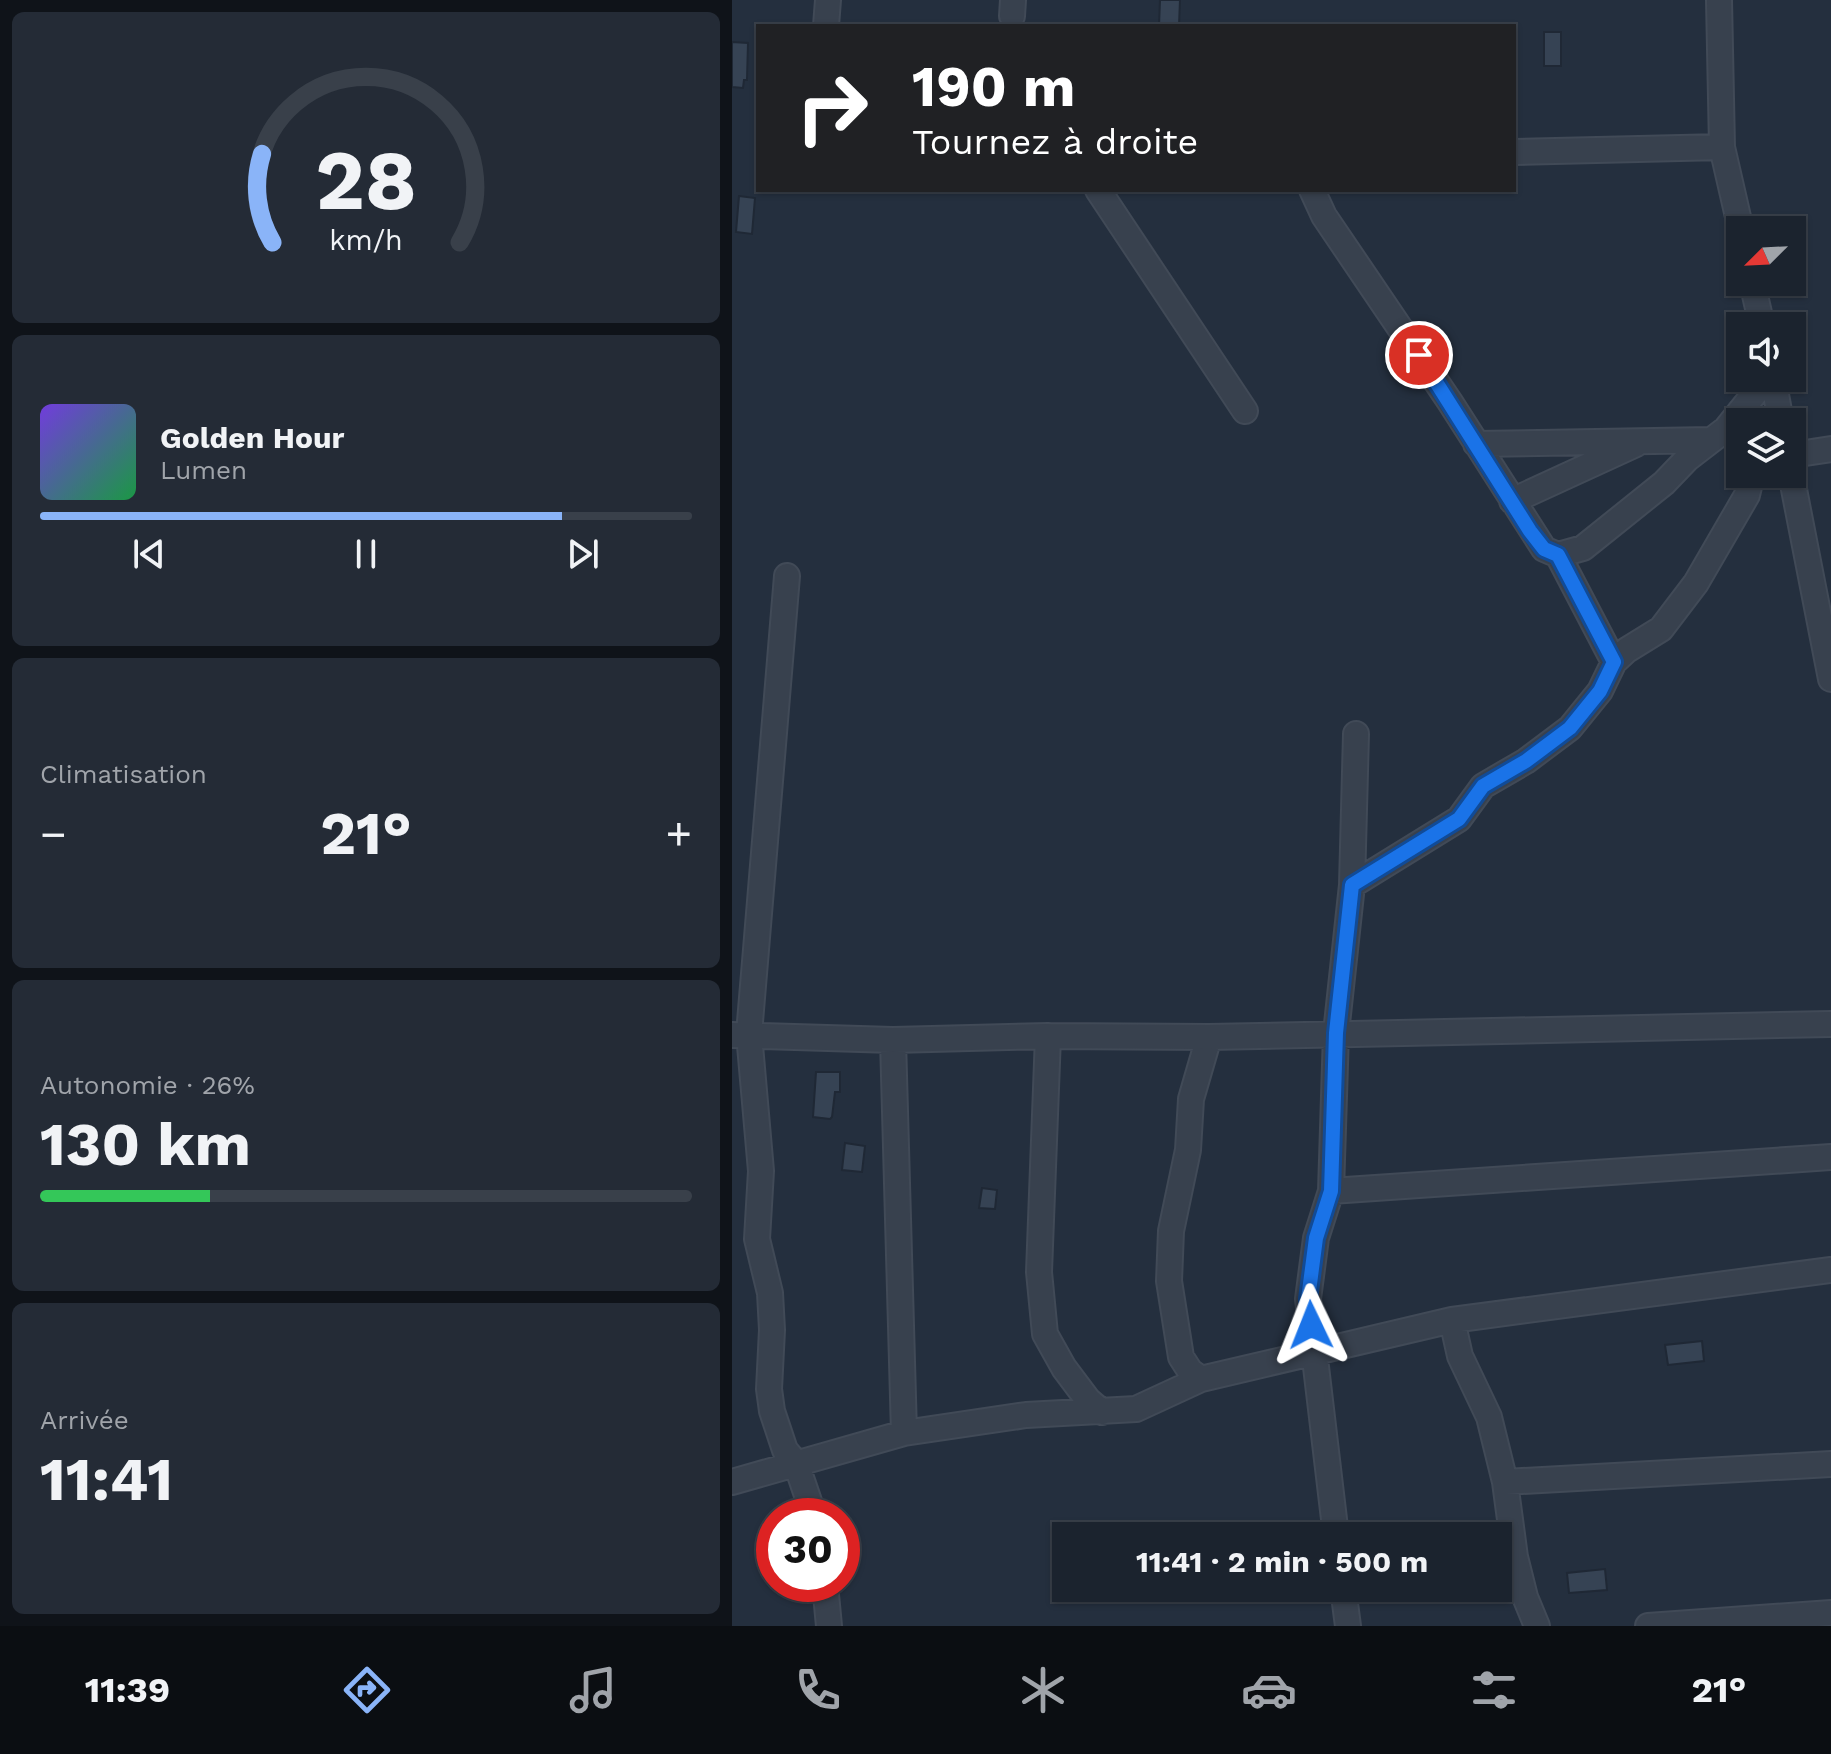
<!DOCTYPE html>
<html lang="fr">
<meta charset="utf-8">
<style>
:root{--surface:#1b232e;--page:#242b36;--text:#f1f3f6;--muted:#a0a4aa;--line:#39404a;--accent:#8ab4f8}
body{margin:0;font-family:"Work Sans",sans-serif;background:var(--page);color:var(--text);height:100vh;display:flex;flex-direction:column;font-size:30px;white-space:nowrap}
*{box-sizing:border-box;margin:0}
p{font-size:26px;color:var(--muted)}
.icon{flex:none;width:44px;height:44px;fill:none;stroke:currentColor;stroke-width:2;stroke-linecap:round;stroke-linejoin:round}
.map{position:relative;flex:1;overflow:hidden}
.side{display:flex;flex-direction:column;gap:12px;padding:12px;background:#0f1319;width:732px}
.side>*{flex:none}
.hud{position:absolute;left:24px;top:24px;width:760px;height:168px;border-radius:0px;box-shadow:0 2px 6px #0004,0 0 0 2px var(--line);background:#202124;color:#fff;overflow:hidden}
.needle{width:52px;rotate:246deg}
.tools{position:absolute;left:994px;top:216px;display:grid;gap:16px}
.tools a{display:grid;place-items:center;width:80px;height:80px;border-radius:0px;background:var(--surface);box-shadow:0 2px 6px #0004,0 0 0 2px var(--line);font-size:40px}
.speed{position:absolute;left:24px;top:1498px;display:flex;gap:16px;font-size:40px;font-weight:700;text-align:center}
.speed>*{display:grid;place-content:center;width:104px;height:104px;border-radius:50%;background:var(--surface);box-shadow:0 2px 6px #0004,0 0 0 2px var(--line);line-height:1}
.speed .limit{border:12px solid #d22;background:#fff;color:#111}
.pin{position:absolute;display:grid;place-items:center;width:68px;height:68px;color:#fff;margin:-34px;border:4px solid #fff;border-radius:50%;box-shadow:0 2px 8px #0007}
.me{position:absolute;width:88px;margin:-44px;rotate:358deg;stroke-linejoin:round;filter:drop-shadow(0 0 6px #0008)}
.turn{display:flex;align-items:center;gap:28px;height:168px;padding:0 24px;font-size:36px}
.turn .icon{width:104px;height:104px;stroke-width:2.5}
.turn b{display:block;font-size:56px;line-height:68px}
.big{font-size:60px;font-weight:700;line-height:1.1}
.side .tile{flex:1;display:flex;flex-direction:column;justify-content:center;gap:12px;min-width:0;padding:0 28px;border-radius:12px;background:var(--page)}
.side .dial{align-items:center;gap:0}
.dial svg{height:208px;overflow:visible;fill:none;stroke:var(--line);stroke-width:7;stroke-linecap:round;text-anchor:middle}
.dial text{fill:var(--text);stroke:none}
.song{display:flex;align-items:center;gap:24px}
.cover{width:96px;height:96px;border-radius:12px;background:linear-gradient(135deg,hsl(260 70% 55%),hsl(140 70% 35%))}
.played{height:8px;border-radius:4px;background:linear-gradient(90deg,var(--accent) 80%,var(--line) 80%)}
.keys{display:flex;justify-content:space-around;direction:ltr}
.heat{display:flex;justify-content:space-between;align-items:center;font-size:44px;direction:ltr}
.charge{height:12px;border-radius:6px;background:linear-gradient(90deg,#34c759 26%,var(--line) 0)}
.trip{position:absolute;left:320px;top:1522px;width:460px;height:80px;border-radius:0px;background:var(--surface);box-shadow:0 2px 6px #0004,0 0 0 2px var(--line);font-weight:700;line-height:80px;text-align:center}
.menu{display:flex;height:128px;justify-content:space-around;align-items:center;background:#0b0e12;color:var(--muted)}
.menu .icon{width:56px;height:56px}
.menu .active{color:var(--accent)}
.menu b{font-size:36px;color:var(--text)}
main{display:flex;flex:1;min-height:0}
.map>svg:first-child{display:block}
.building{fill:#364354;stroke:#1f2835;stroke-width:2}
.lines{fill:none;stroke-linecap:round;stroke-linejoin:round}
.minor-casing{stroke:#414a57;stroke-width:28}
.minor{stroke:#38414e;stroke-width:24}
.route-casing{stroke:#114b97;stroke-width:20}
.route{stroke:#1a73e8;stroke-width:14}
</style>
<main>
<section class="side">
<div class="tile dial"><svg viewBox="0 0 100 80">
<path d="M14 69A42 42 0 1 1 86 69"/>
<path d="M14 69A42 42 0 0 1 10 35" stroke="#8ab4f8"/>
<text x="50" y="56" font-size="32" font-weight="700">28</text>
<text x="50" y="72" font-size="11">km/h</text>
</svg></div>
<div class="tile">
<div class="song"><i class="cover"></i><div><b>Golden Hour</b><p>Lumen</p></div></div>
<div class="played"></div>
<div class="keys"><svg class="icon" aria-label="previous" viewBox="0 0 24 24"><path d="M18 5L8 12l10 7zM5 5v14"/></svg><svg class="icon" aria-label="pause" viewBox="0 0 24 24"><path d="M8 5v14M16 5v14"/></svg><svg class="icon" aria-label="next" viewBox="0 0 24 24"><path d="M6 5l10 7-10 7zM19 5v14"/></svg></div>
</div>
<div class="tile"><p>Climatisation</p>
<div class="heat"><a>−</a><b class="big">21°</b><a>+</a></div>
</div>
<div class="tile"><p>Autonomie · 26%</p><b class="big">130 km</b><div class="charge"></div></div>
<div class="tile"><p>Arrivée</p><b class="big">11:41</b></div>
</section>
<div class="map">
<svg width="1099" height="1626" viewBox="0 0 1099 1626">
<rect width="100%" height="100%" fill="#242f3e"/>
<path class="building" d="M428 0H448L447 26H427Z
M812 32H829V66H812Z
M0 42 16 43 15 80H12L11 88 0 87Z
M7 196 23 198 20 234 4 232Z
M84 1072H108V1092H103L100 1117 98 1119 81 1117Z
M113 1143 133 1146 130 1172 110 1170Z
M250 1188 265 1190 263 1209 247 1208Z
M970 1341 972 1361 936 1365 933 1345Z
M873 1569 875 1590 837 1593 835 1573Z"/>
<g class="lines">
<defs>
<path id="minor" d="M987 0 990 147 1009 230
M280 16 281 0
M94 26 96 0
M782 152 990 147
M366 190 513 411
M580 190 592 216 718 402 812 549 826 555 851 548 932 483 955 459 994 429 1035 378
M1020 282 1030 326
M1041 378 1049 422
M744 444 979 440
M1060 455 1099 449
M1059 474 1099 679
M780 501 904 444
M826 555 882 662
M55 576 17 1034 29 1171 25 1239 38 1293 40 1330 37 1389 40 1411 53 1450 64 1463 82 1516
M620 885 727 819 751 786 794 761 838 728 868 691 882 662 895 650 929 629 964 583 1015 495 1020 474
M0 1035 161 1040 316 1036 477 1037 1099 1024
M316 1036 307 1272 313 1334 332 1368 356 1400 370 1412
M161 1040 172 1433
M599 1191 1099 1157
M720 1320 728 1356 757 1417 773 1482 783 1557 793 1597 805 1626
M469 1379 458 1371 449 1357 437 1281 439 1231 456 1150 459 1099 477 1037
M0 1482 172 1433 294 1415 404 1409 469 1379 720 1320 1099 1270
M773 1482 1099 1464
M604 1536 576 1299 584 1238 599 1191 604 1033 620 885 624 734
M93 1584 97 1626
M611 1588 616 1626
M916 1626 1099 1613"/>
</defs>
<use href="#minor" class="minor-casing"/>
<use href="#minor" class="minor"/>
</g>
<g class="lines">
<defs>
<path id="route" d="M579 1325 576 1299 584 1238 599 1191 604 1033 620 885 727 819 751 786 794 761 838 728 868 691 882 662 826 555 812 549 798 531 687 355"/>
</defs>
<use href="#route" class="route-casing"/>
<use href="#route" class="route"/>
</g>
</svg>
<div class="tools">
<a><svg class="needle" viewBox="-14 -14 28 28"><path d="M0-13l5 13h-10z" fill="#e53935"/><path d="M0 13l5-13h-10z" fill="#a0a4aa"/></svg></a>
<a><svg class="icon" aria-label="sound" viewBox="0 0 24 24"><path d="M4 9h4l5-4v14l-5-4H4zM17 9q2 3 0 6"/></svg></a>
<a><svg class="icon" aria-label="layers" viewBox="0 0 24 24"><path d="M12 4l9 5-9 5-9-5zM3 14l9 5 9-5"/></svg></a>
</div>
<div class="speed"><div class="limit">30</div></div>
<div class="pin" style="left:687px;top:355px;background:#d93025"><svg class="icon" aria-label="arrive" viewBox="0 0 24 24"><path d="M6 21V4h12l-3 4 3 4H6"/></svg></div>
<svg class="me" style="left:579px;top:1325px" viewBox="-20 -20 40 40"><path d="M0-17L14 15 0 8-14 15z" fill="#1a73e8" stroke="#fff" stroke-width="4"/></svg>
<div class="trip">11:41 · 2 min · 500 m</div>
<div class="hud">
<div class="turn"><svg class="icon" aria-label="right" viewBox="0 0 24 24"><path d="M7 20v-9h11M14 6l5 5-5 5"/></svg><div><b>190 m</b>Tournez à droite</div></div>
</div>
</div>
</main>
<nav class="menu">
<b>11:39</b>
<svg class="icon active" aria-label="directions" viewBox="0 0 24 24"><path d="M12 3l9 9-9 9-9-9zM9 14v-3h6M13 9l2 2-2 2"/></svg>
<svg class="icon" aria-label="music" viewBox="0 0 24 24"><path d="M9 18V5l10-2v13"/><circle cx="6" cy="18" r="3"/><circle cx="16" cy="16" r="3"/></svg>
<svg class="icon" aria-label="phone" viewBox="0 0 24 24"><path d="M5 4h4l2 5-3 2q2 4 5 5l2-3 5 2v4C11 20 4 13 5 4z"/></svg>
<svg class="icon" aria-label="climate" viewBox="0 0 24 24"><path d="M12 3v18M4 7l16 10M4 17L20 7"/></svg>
<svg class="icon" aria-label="car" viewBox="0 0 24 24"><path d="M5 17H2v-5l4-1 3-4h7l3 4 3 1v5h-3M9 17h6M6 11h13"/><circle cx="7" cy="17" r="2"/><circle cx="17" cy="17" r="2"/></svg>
<svg class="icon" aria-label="filters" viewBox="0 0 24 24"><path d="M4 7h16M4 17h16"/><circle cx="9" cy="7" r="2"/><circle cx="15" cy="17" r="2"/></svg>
<b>21°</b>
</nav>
